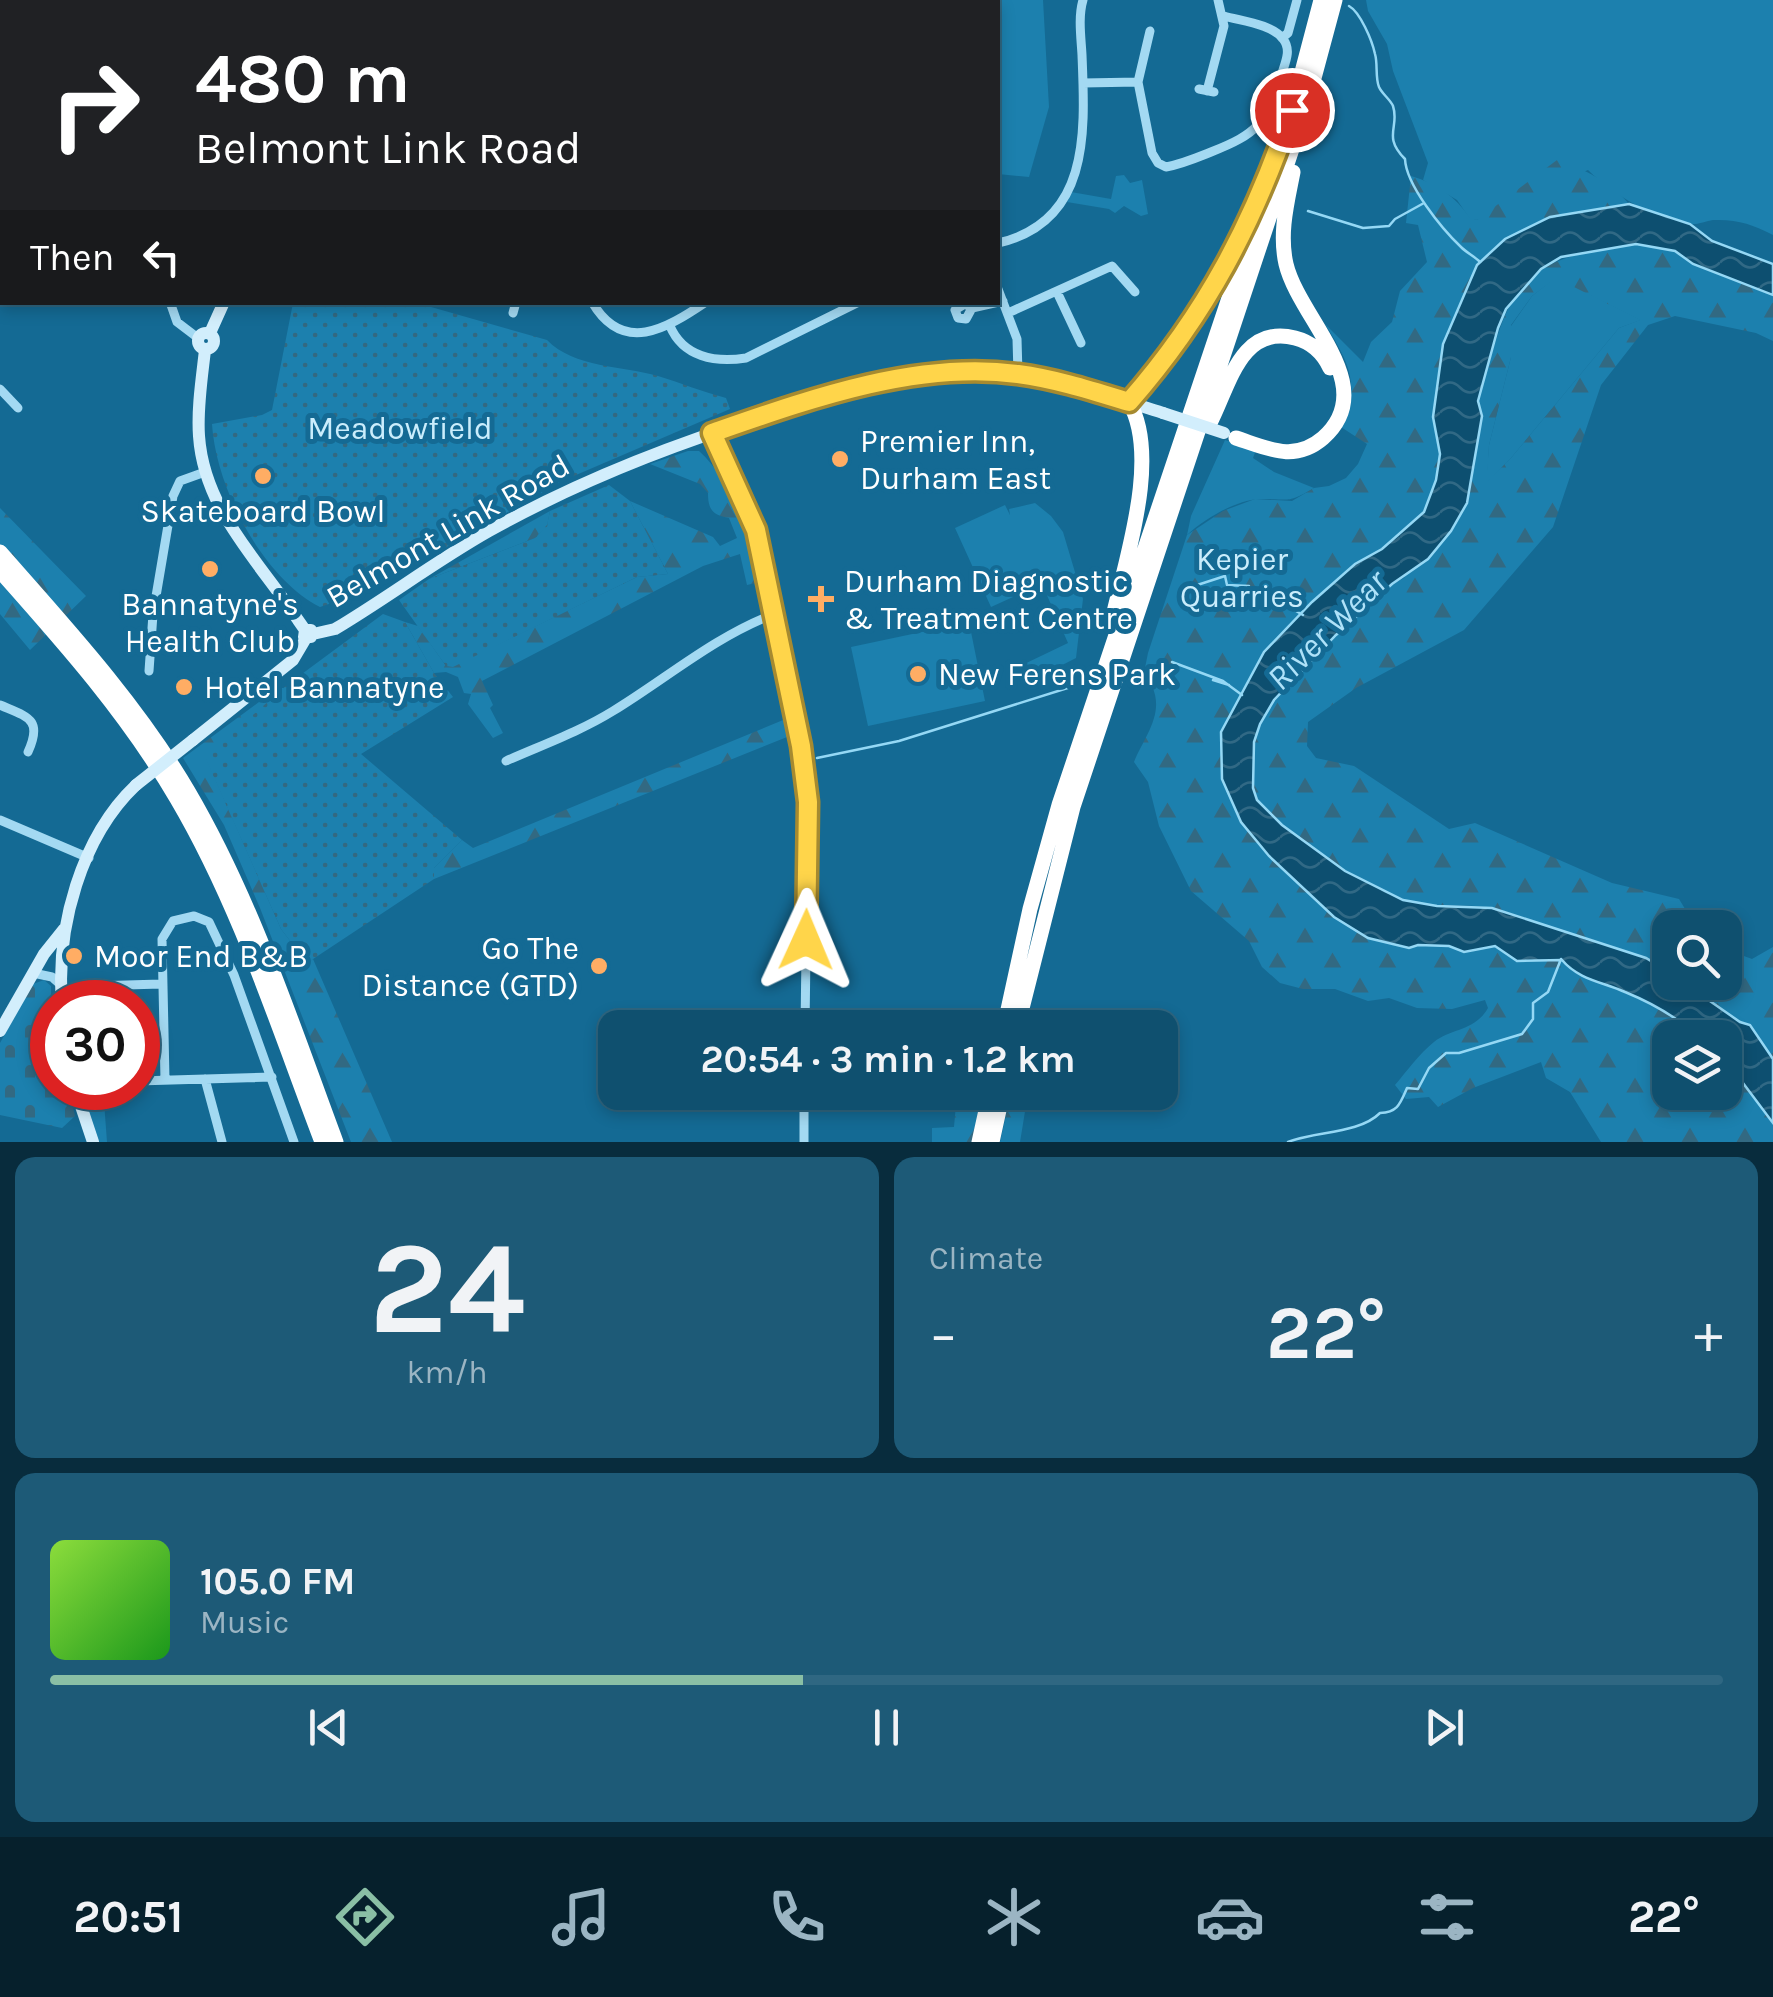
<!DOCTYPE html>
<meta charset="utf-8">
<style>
:root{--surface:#0f506f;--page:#1d5a77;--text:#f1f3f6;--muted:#9bb5c3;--line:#2f6782;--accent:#8abfa5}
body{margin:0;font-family:Karla,sans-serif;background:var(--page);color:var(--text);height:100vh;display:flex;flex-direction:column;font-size:38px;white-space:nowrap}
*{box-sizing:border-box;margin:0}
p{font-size:32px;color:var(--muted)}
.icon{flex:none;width:55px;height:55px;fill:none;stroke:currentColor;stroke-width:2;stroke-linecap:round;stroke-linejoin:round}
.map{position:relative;height:1142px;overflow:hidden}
.panel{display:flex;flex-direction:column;gap:15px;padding:15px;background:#082c3d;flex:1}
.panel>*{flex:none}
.guide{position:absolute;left:0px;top:0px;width:1000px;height:305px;box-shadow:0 5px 15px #0003,0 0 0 2px var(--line);background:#202124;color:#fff;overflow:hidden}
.fabs{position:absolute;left:1652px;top:910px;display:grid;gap:20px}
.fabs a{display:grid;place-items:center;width:90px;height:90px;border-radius:20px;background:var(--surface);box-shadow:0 5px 15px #0003,0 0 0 2px var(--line);font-size:50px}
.speed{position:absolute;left:30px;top:980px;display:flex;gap:20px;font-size:50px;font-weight:700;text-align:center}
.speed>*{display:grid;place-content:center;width:130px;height:130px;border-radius:50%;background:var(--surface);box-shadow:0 5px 15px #0003,0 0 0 2px var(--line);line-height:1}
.speed .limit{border:15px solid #d22;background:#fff;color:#111}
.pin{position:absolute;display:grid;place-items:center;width:85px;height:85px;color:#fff;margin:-42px;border:5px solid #fff;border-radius:50%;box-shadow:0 2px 10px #0007}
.me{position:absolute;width:110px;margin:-55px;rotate:1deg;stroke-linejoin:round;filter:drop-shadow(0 0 8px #0008)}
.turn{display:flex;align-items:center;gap:35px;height:210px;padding:0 30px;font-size:45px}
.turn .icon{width:130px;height:130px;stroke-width:2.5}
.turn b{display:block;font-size:70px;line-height:85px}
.then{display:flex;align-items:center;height:95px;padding:0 30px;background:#0003;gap:20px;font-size:38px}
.big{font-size:75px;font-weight:700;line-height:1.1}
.panel .card{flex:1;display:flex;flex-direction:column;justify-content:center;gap:15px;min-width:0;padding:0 35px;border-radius:20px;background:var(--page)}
.panel .dial{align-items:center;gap:0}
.dial b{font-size:130px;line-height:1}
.song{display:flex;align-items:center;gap:30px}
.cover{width:120px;height:120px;border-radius:15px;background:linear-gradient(135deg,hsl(90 70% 55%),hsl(120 70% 35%))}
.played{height:10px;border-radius:5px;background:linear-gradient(90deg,var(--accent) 45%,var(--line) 45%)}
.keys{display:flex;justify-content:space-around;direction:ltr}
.heat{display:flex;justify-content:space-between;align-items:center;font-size:55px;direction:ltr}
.panel .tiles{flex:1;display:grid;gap:15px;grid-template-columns:1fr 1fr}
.card:last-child{grid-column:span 2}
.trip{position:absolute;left:598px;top:1010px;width:580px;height:100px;border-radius:20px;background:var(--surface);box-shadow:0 5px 15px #0003,0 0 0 2px var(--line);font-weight:700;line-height:100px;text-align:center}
.tab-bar{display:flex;height:160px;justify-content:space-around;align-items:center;background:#06202c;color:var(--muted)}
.tab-bar .icon{width:70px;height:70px}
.tab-bar .current{color:var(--accent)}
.tab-bar b{font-size:45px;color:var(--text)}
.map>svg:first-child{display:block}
.green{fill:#1c80ae}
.forest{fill:url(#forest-firs);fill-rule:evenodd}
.cemetery{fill:url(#cemetery-stones)}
.park{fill:url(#park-dots)}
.water{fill:url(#water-waves);stroke:#95d8f5;stroke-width:2.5}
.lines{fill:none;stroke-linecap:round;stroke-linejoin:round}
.stream{stroke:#95d8f5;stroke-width:2.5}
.street{stroke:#a3d9f2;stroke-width:9}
.secondary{stroke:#d2eefc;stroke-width:12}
.highway{stroke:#fff;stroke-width:15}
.secondary-bridge{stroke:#d2eefc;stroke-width:12}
.route-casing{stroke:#a68a30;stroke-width:25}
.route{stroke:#ffd54a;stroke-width:18}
.poi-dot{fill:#ffad64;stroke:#146a94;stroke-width:4}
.labels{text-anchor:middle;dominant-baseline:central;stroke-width:10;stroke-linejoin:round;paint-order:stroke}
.park-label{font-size:32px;fill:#caedfc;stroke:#146a94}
.poi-label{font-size:32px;fill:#fff;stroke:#146a94;text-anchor:start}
.street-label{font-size:32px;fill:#fff;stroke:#146a94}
.water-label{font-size:35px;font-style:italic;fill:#afe2f9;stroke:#146a94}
</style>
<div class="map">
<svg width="1773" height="1142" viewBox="0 0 1773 1142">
<defs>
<pattern id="forest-firs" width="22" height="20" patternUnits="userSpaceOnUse" patternTransform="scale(2.5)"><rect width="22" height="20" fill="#1c80ae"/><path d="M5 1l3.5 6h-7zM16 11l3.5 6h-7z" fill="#326982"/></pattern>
<pattern id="cemetery-stones" width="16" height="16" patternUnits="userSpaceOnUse" patternTransform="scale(2.5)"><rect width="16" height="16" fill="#1c80ae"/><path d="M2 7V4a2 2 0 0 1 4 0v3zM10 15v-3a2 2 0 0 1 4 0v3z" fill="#326982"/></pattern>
<pattern id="park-dots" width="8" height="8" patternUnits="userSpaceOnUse" patternTransform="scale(2.5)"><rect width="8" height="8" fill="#1c80ae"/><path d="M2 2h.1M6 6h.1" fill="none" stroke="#326982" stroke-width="1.8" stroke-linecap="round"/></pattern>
<pattern id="water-waves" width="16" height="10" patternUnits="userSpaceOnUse" patternTransform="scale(2.5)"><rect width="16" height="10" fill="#0d4f70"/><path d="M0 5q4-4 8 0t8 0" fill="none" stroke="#316985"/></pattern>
</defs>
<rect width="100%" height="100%" fill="#146a94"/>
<path class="green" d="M802 0H1043L1049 107 1029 177 998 174V2Z
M1366 0H1773V235C1752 224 1737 219 1713 220 1706 221 1697 225 1690 224 1657 222 1610 192 1588 170L1477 220 1470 219 1457 200 1423 180 1428 163 1393 71 1387 44 1368 11Z
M1124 175 1130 183 1142 180 1148 214 1141 216 1124 206 1115 213 1109 209 1067 202 1071 192 1111 199 1116 176Z
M1556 277 1641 320 1619 328 1511 458 1486 484 1489 445 1511 357V326L1532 296Z
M1225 440 1256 450 1253 458 1274 472 1314 488C1285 505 1290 498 1260 499 1236 500 1204 519 1187 535L1191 516Z
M1035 503 1051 516 1063 532 1083 599 1076 658 1027 683 1018 667 1068 643 1042 584 991 607 955 528 1005 505 1010 515 1009 509Z
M969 622 985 701 868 726 851 647Z
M103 1088 107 1142H98L82 1092Z"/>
<path class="forest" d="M1557 160C1584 169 1611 182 1629 204L1550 217 1443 344 1433 417 1440 454 1436 480 1424 512 1382 549 1355 564 1312 602 1264 652 1241 822 1316 902 1418 945 1449 946 1464 952 1496 946 1517 961 1562 960C1579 980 1603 982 1625 992 1652 1003 1677 1018 1699 1037L1670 1038V1092H1725V1059L1773 1123V1142H1601L1570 1092 1546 1078 1541 1062 1473 1088 1438 1107 1429 1097 1406 1099 1395 1085C1407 1071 1419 1054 1434 1042 1452 1028 1475 1031 1488 1008L1485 1000 1452 1009 1417 1008 1389 998 1368 1001 1335 989H1303L1280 983 1262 967 1249 941 1191 891 1159 826 1148 782 1134 762C1144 737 1165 714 1152 686L1141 688 1148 653 1187 535 1223 511 1255 499 1292 501 1314 488 1329 486 1346 478 1358 464 1367 444 1341 427C1362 385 1348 361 1325 324L1363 362 1371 342 1392 322 1400 291 1427 262 1418 225 1406 223 1411 176C1436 183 1456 197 1470 218L1477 220Z
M1636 244 1675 251 1693 264 1773 295V341L1756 333 1675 316 1648 325 1601 385 1553 527 1464 630 1356 688 1308 722 1307 746 1316 758 1354 766 1449 829 1475 823 1612 883 1679 899 1696 927 1670 928V973C1634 950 1592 940 1551 927 1532 921 1512 912 1493 908 1463 902 1432 910 1403 900 1368 888 1271 828 1256 796 1245 773 1253 736 1265 715 1279 690 1301 674 1320 654 1343 630 1375 593 1404 578L1475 466 1477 436 1482 416 1478 401C1511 290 1510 259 1636 244ZM1556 278 1640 320 1619 328 1511 458 1487 482 1489 445 1511 357V325L1532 296Z
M688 451H699C734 483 751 537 760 582L747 585 740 554 703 566 482 681 493 705 490 708 503 733 493 738 468 704 471 694 464 693 458 677 446 672 434 673 405 622 418 626 446 666H453L637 577 668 574 630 501 713 537 720 546 737 538 729 518C713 515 708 510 708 493L700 484 650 464Z
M0 508 86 596 30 650 0 614Z
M550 511 547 526 535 538 429 579Z
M278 688H284L206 758 281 929 307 963 313 959 392 1142H351L260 908 224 825 183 758Z
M788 718 792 735 434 879V868L462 840 473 848Z
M1773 947V1059L1750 1025 1740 1022 1684 983 1725 982V949L1752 959Z
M957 1093H983L972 1142H932V1128L954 1127Z
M1011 1093H1028L1020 1142H1000Z"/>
<path class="cemetery" d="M44 980 51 986 52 1088H68L75 1116 62 1128 0 1115V1043L33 984Z"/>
<path class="park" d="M293 303H417L547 340C574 368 623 366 658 376 681 383 703 392 726 398L730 409 562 481 373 589 320 607C262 577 216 488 212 424L262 415 272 410Z
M609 485 630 501 668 574 637 577 453 667 446 666 399 600 429 579 535 538 547 525 550 511Z
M383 614 405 622 434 673 453 697 361 754 462 840 434 868V879L307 963 281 929 205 757 287 685Z"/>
<path class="water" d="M1629 204 1690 224 1712 241 1773 264V295L1693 264 1675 251 1636 244 1561 257 1541 269 1506 309 1498 328 1478 401 1482 416 1467 503 1451 531 1428 559 1392 584 1336 635 1274 700 1260 724 1254 742 1253 788 1257 800 1282 825 1345 871 1403 900 1437 906 1492 908 1646 958 1670 973V982L1684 983 1740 1022 1750 1025 1773 1059V1123L1725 1059V1038L1699 1037C1678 1018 1652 1003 1625 992 1603 982 1579 980 1562 960L1517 961 1495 946 1464 952 1449 946 1418 945 1409 948 1368 938 1334 917 1269 856 1241 822 1222 779 1221 732 1264 652 1312 602 1355 564 1382 549 1424 512 1436 480 1440 454 1433 417 1443 344 1477 265 1505 239 1550 217Z"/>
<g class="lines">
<path class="stream" d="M1349 6C1360 12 1372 40 1375 54 1378 64 1375 77 1379 87 1382 94 1390 99 1393 106 1400 127 1382 136 1405 159 1406 185 1442 229 1461 247 1467 253 1474 256 1480 262
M1308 211 1363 228 1389 226 1395 219 1424 203
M1188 588 1225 576 1227 585 1249 586
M1261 591 1303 615
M1172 662 1223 681 1242 695
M1213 680 1229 685
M817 758 899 741 1074 686
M1288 1142C1315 1131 1359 1134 1380 1113 1398 1112 1400 1104 1407 1088L1418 1089 1429 1068 1446 1053H1459L1522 1034 1533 1019V1003L1548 992 1561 959"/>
<path class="street" d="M283 0 285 2
M442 0 448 2
M655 0 656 2
M328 2 329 0
M634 2 637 0
M1282 38 1288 33 1297 0
M0 54 2 56
M1138 82 1150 31
M1083 83 1138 82 1152 153 1158 163 1166 167C1182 164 1196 158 1211 152 1257 134 1267 123 1281 76 1285 63 1292 50 1283 39 1272 24 1241 21 1224 16
M1199 89 1214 92
M1207 91 1224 26 1218 0
M998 243C1091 222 1085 131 1082 55 1081 37 1078 17 1083 0
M998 289 1017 339 1018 374
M1057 292 1081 343
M170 302 177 322 198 338
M592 302C623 355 666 329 706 302
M972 308 966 319 958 318 955 310 965 304 972 308 1003 301
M513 313 516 302
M1008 313 1112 266 1135 292
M670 326C683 357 715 363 746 358L859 302
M0 389 18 408
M711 433 756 530 801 746 808 802 805 1028
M149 671 153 614 173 496 180 481 205 472
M0 705C28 717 43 719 28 752
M506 761C542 745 579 732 613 711 667 678 714 637 774 614
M0 820 89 858
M33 973 52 977 60 984
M88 1002V988L92 986 161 984
M205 1079 222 1142
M165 1080 162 939 173 921 194 916 209 922 234 975 294 1142
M138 1081 272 1077
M804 1142V1092"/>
<path class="secondary" d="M170 0 173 2
M344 2 345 0
M198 341a8 8 0 1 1 16 0a8 8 0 1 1-16 0Z
M210 333 224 302
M205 350C202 377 197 408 199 436 204 510 259 561 298 620L305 630 304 637H311V630H305
M313 634 335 629C387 598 436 561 489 531 590 475 696 435 807 404 865 387 925 369 986 372 1047 374 1105 395 1163 413
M193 740 293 660 306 638
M62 1002C56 928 81 837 136 785
M0 1031 44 954 64 929
M75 1088 93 1142"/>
<path class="highway" d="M1210 423C1229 387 1240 324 1295 338 1311 342 1323 353 1330 368
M1236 438C1267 448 1294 463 1323 438 1382 386 1299 319 1286 264 1279 233 1287 203 1293 172
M0 552C67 628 136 703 188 791 252 900 292 1024 336 1142
M0 571C65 644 128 715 177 799 240 906 278 1027 322 1142
M1112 621C1125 561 1161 457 1129 402L1191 325 1240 240
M1004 1028 1030 909 1059 805 1292 110 1321 0
M1017 1028 1073 807 1307 104 1335 0
M979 1142 990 1092
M992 1142 1003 1092"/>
<path class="secondary-bridge" d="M1163 413 1224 433
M136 785 193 740"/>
</g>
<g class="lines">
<defs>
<path id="route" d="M806 940 808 802 801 746 756 530 712 433C807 400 916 360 1018 374 1056 379 1093 391 1129 402 1207 313 1254 222 1292 110"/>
</defs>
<use href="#route" class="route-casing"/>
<use href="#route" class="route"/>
</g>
<g class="poi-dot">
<circle cx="840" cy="459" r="10"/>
<circle cx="263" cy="476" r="10"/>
<circle cx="210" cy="569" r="10"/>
<path d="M816 584h10v10h10v10h-10v10h-10v-10h-10v-10h10z"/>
<circle cx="918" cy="674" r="10"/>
<circle cx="184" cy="687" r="10"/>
<circle cx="74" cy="956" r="10"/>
<circle cx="599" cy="966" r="10"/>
</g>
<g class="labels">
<g class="park-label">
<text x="400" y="428">Meadowfield</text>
<text x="1242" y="559">Kepier<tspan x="1242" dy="37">Quarries</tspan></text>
</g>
<g class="poi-label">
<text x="860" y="441">Premier Inn,<tspan x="860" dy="37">Durham East</tspan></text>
<text x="263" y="511" text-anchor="middle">Skateboard Bowl</text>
<text x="844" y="581">Durham Diagnostic<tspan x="844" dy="37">&amp; Treatment Centre</tspan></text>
<text x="210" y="604" text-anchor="middle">Bannatyne's<tspan x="210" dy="37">Health Club</tspan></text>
<text x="938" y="674">New Ferens Park</text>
<text x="204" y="687">Hotel Bannatyne</text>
<text x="579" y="948" text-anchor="end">Go The<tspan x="579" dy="37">Distance (GTD)</tspan></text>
<text x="94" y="956">Moor End B&amp;B</text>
</g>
<g class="street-label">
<text transform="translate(448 531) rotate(-30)">Belmont Link Road</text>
</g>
<g class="water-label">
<text transform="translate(1327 630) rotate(-45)">River Wear</text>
</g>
</g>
</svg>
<div class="fabs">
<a><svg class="icon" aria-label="search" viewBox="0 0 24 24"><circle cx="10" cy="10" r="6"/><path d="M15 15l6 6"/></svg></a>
<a><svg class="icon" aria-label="layers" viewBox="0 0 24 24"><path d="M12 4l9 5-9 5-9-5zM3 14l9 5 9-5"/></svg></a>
</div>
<div class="speed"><div class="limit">30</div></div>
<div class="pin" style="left:1292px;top:110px;background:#d93025"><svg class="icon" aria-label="arrive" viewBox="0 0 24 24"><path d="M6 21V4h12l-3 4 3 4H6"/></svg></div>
<svg class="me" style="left:806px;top:940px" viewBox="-20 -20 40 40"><path d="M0-17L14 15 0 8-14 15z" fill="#ffd54a" stroke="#fff" stroke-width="4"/></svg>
<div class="trip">20:54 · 3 min · 1.2 km</div>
<div class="guide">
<div class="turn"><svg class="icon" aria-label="right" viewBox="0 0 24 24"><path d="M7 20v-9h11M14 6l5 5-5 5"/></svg><div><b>480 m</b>Belmont Link Road</div></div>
<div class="then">Then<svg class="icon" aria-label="left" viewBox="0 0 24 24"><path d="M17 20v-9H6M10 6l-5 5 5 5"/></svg></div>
</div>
</div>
<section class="panel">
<div class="tiles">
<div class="card dial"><b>24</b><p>km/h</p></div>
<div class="card"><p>Climate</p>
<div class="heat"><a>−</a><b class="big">22°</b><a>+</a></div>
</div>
<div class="card">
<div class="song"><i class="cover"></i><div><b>105.0 FM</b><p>Music</p></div></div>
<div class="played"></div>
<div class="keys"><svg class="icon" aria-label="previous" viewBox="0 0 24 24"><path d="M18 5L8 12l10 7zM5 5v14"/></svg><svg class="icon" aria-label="pause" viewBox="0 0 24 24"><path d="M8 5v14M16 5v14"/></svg><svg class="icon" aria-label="next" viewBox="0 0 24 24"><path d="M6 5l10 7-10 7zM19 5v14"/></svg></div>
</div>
</div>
</section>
<nav class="tab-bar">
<b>20:51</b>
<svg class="icon current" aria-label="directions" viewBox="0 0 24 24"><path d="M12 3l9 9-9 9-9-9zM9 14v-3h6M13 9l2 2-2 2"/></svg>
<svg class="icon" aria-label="music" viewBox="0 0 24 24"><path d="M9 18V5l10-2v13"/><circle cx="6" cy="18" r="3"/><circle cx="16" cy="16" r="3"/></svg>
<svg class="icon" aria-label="phone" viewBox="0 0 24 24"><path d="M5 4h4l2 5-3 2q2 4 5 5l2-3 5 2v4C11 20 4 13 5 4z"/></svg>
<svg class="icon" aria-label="climate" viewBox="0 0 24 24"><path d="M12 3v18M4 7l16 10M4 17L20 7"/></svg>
<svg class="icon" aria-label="car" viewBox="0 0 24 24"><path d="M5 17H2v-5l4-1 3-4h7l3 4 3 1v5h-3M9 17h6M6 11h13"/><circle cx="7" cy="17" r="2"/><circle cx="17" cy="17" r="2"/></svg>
<svg class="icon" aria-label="filters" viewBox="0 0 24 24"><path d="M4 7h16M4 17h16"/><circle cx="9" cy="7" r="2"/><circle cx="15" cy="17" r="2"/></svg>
<b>22°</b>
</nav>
